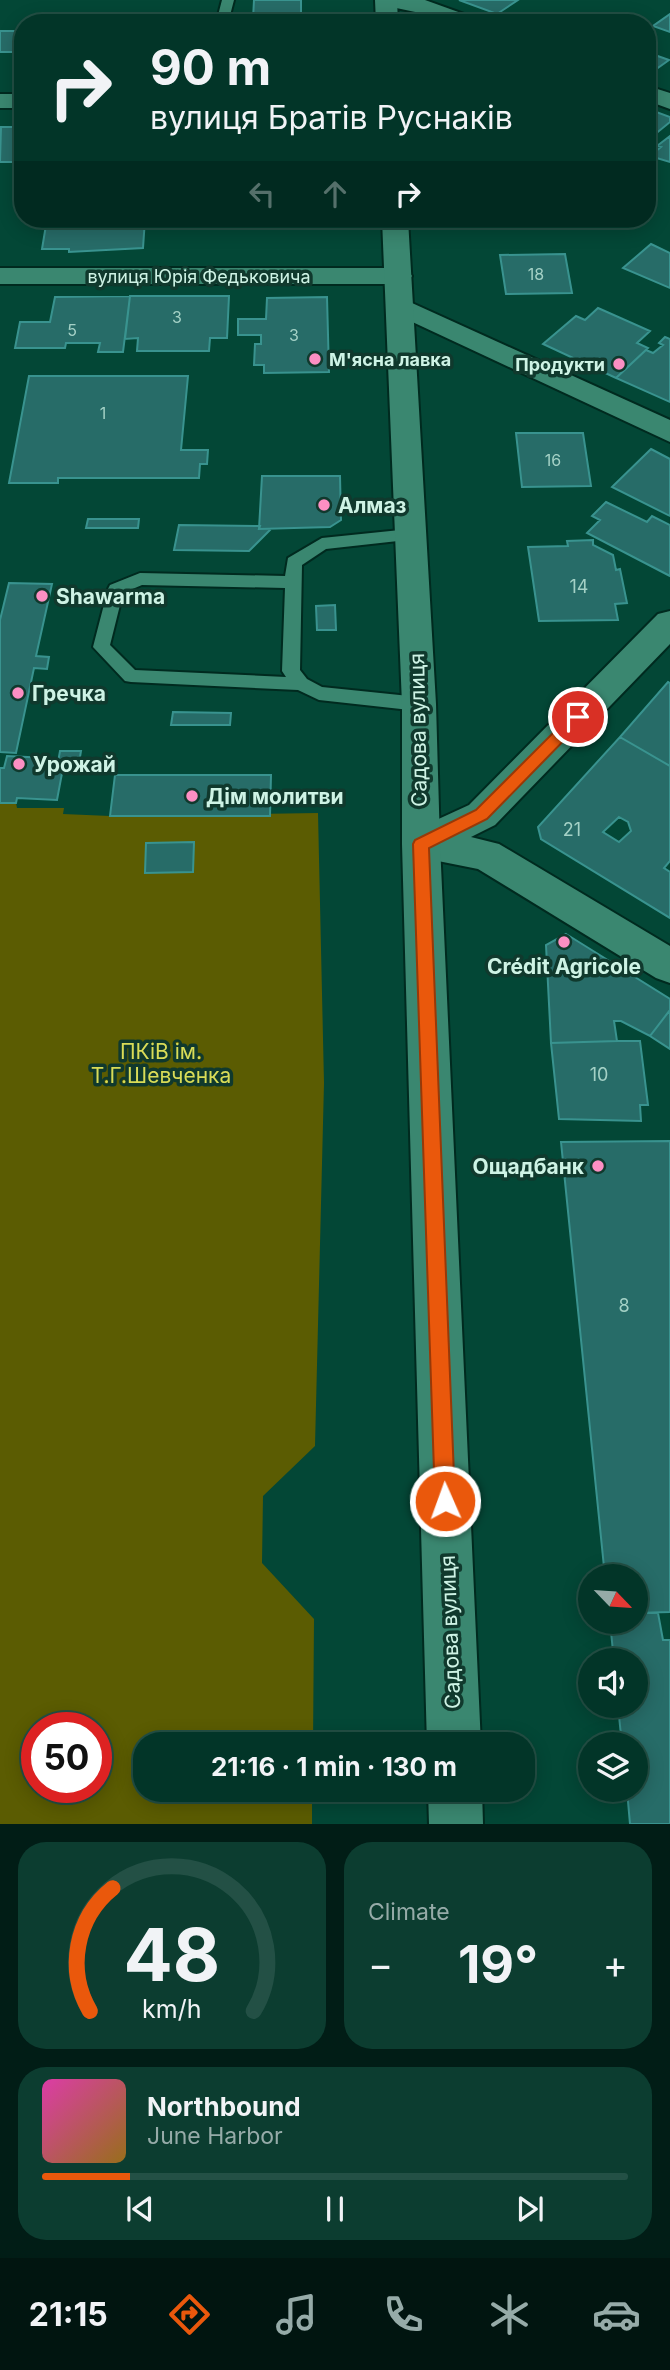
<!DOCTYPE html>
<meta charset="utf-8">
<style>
:root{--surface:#023528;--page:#0c3d30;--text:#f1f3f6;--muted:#96aba8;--line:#235045;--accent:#ea580c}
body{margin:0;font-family:Inter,sans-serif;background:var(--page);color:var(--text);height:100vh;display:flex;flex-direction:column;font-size:26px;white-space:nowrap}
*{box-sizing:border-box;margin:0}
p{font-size:23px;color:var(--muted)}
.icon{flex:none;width:38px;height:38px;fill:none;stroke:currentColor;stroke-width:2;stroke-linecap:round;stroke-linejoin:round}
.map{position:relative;height:1824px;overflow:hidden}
.side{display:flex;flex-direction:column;gap:18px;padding:18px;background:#011d16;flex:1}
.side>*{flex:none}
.guide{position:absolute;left:14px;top:14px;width:642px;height:214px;border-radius:28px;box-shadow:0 4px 18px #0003,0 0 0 2px var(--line);background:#023528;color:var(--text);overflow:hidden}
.needle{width:46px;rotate:115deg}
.buttons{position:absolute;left:578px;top:1564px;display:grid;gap:14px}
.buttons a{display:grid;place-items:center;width:70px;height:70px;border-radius:50%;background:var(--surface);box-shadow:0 4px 18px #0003,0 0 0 2px var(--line);font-size:35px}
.speed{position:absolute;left:21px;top:1712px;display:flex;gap:14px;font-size:35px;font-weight:700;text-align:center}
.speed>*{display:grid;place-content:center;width:91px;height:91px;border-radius:50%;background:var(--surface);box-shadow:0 4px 18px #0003,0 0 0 2px var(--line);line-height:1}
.speed .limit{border:10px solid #d22;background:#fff;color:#111}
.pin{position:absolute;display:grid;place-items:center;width:60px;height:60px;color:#fff;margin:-30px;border:4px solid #fff;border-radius:50%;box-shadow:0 2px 7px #0007}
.me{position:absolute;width:77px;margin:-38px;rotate:358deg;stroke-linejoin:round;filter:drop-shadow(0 0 5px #0008)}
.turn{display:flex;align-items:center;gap:24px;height:147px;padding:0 21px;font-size:32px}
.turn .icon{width:91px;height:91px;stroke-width:2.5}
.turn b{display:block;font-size:49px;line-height:60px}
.lanes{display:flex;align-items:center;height:66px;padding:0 21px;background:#0003;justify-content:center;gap:35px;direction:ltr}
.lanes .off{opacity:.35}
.big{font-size:52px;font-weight:700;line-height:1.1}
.side .card{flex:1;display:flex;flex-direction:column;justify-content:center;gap:10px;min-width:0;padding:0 24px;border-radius:28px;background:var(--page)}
.side .dial{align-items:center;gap:0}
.dial svg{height:182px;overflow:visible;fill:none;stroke:var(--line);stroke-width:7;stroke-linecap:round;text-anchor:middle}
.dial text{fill:var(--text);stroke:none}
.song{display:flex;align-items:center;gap:21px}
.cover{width:84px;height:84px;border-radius:10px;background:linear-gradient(135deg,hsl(320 70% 55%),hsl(40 70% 35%))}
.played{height:7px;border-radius:4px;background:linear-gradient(90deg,var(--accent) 15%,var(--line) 15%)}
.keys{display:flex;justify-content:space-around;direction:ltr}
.heat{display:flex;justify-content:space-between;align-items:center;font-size:38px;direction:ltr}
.side .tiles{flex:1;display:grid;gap:18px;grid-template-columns:1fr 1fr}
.card:last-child{grid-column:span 2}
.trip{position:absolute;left:133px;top:1732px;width:402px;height:70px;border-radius:28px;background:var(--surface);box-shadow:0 4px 18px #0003,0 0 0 2px var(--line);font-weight:700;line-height:70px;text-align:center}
.tabs{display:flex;height:112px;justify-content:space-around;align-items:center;background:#011510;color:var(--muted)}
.tabs .icon{width:49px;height:49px}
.tabs .on{color:var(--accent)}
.tabs b{font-size:32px;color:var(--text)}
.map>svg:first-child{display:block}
.green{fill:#5b5c02;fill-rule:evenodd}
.building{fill:#276c68;stroke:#39938f;stroke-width:2;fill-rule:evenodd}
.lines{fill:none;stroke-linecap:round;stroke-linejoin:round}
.service-casing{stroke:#002a1f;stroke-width:4}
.minor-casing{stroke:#002a1f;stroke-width:4}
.tertiary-casing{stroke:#002a1f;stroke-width:4}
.secondary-casing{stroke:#002a1f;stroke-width:4}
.service{fill:#3a8770;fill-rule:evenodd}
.minor{fill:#3a8770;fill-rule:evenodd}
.tertiary{fill:#3a8770;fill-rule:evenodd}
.secondary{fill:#3a8770;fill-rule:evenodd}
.route{fill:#ea580c;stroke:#983908;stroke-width:2}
.poi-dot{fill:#fc8fc3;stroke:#10392d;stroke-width:2.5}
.labels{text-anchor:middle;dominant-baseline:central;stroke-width:7;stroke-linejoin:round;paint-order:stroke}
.far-number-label{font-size:16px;fill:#a4d1c6}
.far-street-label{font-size:18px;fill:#cef3e5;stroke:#10392d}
.far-poi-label{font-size:18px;font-weight:bold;fill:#cef3e5;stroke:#10392d;text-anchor:start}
.number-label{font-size:18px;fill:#a4d1c6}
.poi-label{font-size:21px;font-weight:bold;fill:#cef3e5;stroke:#10392d;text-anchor:start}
.street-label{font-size:21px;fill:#cef3e5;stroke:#10392d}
.park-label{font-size:21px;fill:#d9dc57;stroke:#10392d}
</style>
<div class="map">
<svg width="670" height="1824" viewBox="0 0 670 1824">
<rect width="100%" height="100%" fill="#034736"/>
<path class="green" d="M0 803H16L17 808H64L63 814 110 816 318 813 324 1083 315 1446 263 1496 262 1563 314 1619 313 1745H145V1790H312V1824H0ZM37 1727H96V1787H37Z"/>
<path class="building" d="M254 0H301V19H307V23H246L247 19H253Z
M459 0H518L497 14Z
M99 13H141L140 23H97Z
M670 14V32L653 26Z
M0 31H23V52H0Z
M652 54 669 60 652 72 648 70V57Z
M648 109 670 117V122L648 140Z
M1 127H23V162H0Z
M670 136V162L650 156 661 147 657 146Z
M47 219H145L143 248 69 252V249H42Z
M232 219H304V226L299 229H232Z
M651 244 670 253V288L623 268Z
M565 254 572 293 506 294 500 255Z
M130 296 123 352H98L100 343H66L65 348H15L20 322H50L55 297Z
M130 296H229L227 338H210L209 351H137L138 338 125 339Z
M327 297 329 372 264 373V365H254L255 344H261V335H238V319H266L267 298Z
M598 308 650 331 637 343 648 348 616 378 543 344 576 316 585 320Z
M665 337 670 339V402L616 378 646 350 653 353 663 345 659 343Z
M29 376H188L181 450H208L207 464H200L199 478H58V483H9Z
M516 433H583L591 486 522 487Z
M651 449 670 459V516L612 487Z
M262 476H340L341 520 330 527 259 529Z
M606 502 647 522 652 516 670 525V576L587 533 600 520 592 516Z
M88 519H139L138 528H86Z
M179 525 260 526 259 529H271L249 551 174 550Z
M593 540V545L613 555 616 570 620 569 627 603 615 604 618 620 539 621 528 547 568 546 567 541Z
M9 583 52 584 36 656 49 657 47 669 34 668 16 753 0 752V620Z
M335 605 336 630H317L316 606Z
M668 682 670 683V766L620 737Z
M173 712 231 713 230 725H171Z
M620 737 670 766V861L664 868 670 872V918L541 839 538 827ZM619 817 628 822 631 831 619 842 603 832Z
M60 751H81L79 763 58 762Z
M7 756 47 758 45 767 63 768 57 800 17 798 16 803H0V768H4Z
M115 775H271L270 816H110Z
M194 842 193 872 145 873 146 843Z
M566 934 670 999V1010L650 1036 621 1021H614L617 1041 551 1043 546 945Z
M670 1010V1049L650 1036Z
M617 1041H640L648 1105H640L641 1121 559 1119 551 1043Z
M670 1141V1612L635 1613V1577H605L561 1142Z
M635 1613H658L663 1640H670V1824H630L627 1790H635V1745H622L618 1706H635V1661H614L610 1622H635Z"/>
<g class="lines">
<defs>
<path id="service" d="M222 0H234L228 23H216Z
M410 529 416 531 418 535 416 539 326 549 302 565 300 670 307 679 322 687 419 697 425 699 428 704 425 709 419 711 319 700 298 690 131 682 125 681 93 647 108 589 110 585 140 573 285 576 288 558 322 538ZM142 585 285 588 282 671 286 677 135 670 110 645 123 593Z"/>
<path id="minor" d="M379 0H425L475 18 478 23H446L420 13 382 5Z
M648 86 670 93V109L648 101Z
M670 611V644L495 825 471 837 499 844 670 946V983L656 978 478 869 408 855 402 844 408 833 469 805 658 614Z"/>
<path id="tertiary" d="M0 94H23V108H0Z
M0 268H398L408 270 412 276 408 282 398 284H0Z
M401 298 670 420V442L391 312 387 306 391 300Z"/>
<path id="secondary" d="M375 0H397L398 23H376Z
M382 219H408L436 704 440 844 481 1745H427L402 844V704Z
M428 1790H482L483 1824H429Z"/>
</defs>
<use href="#service" class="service-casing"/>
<use href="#minor" class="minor-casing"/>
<use href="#tertiary" class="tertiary-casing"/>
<use href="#secondary" class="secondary-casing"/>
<use href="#service" class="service"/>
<use href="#minor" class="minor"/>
<use href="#tertiary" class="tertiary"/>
<use href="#secondary" class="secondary"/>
</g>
<path class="route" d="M578 711 585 717 583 721 487 819 429 848 455 1501 453 1508 445 1511 438 1508 435 1501 413 844 415 840 476 810 573 713Z"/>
<g class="poi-dot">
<circle cx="315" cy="359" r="7"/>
<circle cx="619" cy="364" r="7"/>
<circle cx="324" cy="505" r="7"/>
<circle cx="42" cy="596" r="7"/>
<circle cx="18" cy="693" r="7"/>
<circle cx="19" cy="764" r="7"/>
<circle cx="192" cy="796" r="7"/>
<circle cx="564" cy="942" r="7"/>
<circle cx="598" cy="1166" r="7"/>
</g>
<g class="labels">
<g class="far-number-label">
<text x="536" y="274">18</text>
<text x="177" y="317">3</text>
<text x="72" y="330">5</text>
<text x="294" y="335">3</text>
<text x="103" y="413">1</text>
<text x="553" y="460">16</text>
</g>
<g class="far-street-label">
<text x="199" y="276">вулиця Юрія Федьковича</text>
</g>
<g class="far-poi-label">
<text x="329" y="359">М'ясна лавка</text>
<text x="605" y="364" text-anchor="end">Продукти</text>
</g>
<g class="number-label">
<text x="579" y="586">14</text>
<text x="572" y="829">21</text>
<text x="599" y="1074">10</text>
<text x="624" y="1305">8</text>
</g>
<g class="poi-label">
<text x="338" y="505">Алмаз</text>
<text x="56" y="596">Shawarma</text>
<text x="32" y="693">Гречка</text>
<text x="33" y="764">Урожай</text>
<text x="206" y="796">Дім молитви</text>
<text x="564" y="966" text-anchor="middle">Crédit Agricole</text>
<text x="584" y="1166" text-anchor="end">Ощадбанк</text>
</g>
<g class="street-label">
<text transform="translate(418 730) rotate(-91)">Садова вулиця</text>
<text transform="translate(450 1632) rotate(-92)">Садова вулиця</text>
</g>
<g class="park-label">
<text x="161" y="1051">ПКіВ ім.<tspan x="161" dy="24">Т.Г.Шевченка</tspan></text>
</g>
</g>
</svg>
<div class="buttons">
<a><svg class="needle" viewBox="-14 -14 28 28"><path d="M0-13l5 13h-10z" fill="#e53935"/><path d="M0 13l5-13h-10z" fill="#96aba8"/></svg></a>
<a><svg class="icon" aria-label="sound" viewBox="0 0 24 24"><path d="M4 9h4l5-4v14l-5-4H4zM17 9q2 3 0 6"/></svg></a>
<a><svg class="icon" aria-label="layers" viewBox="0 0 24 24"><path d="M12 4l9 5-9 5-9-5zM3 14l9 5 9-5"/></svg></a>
</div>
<div class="speed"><div class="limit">50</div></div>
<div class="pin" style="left:578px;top:717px;background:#d93025"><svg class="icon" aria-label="arrive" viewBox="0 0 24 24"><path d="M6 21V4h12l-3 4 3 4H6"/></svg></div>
<svg class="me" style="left:445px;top:1501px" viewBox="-20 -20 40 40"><circle r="17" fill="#ea580c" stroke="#fff" stroke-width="3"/><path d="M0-11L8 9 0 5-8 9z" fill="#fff"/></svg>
<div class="trip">21:16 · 1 min · 130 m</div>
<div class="guide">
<div class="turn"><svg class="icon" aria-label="right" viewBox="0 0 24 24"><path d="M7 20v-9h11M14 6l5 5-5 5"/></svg><div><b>90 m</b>вулиця Братів Руснаків</div></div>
<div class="lanes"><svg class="icon off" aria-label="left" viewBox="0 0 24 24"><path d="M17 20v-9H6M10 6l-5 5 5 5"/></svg><svg class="icon off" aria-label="ahead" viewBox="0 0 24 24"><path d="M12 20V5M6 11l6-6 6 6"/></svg><svg class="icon" aria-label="right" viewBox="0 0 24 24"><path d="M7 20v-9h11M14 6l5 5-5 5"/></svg></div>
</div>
</div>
<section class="side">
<div class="tiles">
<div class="card dial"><svg viewBox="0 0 100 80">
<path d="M14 69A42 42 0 1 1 86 69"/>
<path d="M14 69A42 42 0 0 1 24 15" stroke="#ea580c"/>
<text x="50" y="56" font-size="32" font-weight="700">48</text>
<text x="50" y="72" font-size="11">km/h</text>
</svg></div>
<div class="card"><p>Climate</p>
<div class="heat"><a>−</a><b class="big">19°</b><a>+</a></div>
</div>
<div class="card">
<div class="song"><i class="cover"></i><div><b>Northbound</b><p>June Harbor</p></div></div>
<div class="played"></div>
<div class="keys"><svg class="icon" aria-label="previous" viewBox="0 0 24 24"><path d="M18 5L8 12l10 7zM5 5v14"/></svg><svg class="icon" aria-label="pause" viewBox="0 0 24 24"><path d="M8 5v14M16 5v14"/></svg><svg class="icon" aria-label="next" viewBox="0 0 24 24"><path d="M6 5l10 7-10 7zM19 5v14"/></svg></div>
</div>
</div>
</section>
<nav class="tabs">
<b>21:15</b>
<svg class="icon on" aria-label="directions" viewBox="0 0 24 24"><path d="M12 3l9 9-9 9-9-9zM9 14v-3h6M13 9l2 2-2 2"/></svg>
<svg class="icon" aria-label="music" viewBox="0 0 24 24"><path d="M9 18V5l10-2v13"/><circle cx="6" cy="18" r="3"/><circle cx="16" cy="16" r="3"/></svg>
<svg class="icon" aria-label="phone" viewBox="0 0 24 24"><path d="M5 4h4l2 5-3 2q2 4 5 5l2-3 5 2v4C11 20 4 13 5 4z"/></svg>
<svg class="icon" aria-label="climate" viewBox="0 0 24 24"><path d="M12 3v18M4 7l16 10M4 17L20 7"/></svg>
<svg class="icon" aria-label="car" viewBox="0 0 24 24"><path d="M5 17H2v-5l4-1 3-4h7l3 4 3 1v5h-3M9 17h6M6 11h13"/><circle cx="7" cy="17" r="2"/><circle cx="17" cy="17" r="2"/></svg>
</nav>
